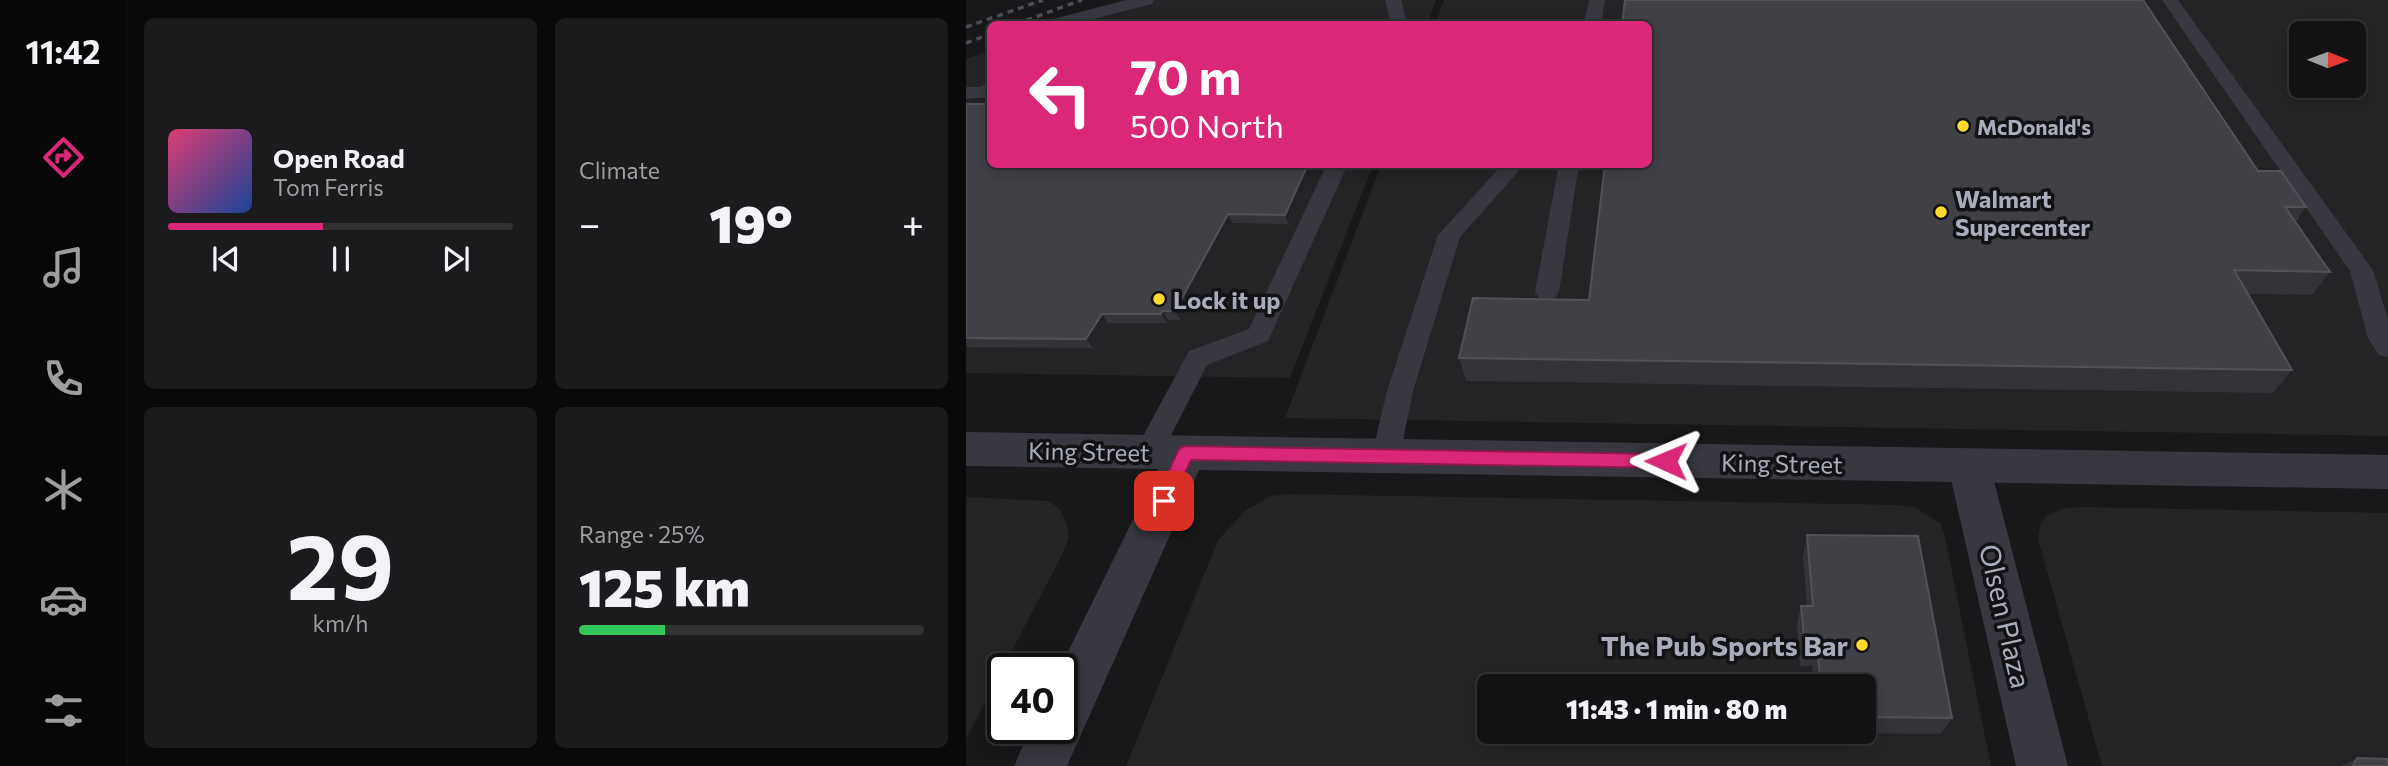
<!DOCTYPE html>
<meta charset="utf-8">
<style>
:root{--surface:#121214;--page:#1b1b1d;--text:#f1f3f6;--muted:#9c9ea0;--line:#313234;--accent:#db2777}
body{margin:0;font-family:Commissioner,sans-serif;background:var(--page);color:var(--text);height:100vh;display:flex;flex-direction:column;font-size:26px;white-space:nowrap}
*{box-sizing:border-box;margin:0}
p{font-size:23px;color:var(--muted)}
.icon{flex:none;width:38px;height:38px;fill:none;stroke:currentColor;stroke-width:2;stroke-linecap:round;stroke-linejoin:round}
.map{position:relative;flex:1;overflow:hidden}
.panel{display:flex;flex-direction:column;gap:18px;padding:18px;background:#0a0a0b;width:840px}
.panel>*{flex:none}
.hud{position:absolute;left:21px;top:21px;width:665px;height:147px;border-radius:10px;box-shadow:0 4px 18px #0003,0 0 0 2px var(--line);background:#db2777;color:#fff;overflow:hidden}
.needle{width:46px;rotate:91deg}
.tools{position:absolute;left:1323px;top:21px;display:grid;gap:14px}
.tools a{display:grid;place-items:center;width:77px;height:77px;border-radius:10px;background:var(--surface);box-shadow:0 4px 18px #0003,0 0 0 2px var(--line);font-size:35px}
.speed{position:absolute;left:21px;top:653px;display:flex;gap:14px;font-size:35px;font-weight:700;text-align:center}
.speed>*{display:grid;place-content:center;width:91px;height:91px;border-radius:50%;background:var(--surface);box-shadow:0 4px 18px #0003,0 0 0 2px var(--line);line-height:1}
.speed .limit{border:4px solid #111;border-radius:10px;background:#fff;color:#111}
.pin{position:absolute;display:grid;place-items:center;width:60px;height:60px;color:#fff;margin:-30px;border-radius:14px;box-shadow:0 4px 10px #0006}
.me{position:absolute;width:77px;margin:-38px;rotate:271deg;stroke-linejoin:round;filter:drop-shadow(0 0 5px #0008)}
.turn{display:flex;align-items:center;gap:24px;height:147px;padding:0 28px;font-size:32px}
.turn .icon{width:91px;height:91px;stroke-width:2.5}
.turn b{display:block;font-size:49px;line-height:60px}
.big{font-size:52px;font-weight:800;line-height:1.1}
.panel .tile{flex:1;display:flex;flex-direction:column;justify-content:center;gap:10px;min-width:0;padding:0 24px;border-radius:10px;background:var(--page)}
.panel .dial{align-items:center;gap:0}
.dial b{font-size:91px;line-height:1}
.song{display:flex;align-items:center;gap:21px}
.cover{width:84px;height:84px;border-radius:10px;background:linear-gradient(135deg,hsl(340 70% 55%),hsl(220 70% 35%))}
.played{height:7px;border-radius:4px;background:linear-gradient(90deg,var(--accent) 45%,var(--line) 45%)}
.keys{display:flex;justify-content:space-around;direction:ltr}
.heat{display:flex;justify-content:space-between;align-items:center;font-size:38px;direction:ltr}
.charge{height:10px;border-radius:5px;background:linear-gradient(90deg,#34c759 25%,var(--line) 0)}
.panel .tiles{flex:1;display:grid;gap:18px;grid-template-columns:repeat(2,1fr)}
.trip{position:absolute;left:511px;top:674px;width:399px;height:70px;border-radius:10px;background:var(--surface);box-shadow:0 4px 18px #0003,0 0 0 2px var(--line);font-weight:800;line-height:70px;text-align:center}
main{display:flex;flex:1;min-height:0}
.dock{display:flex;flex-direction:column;width:126px;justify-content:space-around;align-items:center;background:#070708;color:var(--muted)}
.dock .icon{width:49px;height:49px}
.dock .active{color:var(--accent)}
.dock b{font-size:32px;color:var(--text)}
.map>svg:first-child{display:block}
.built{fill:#242427;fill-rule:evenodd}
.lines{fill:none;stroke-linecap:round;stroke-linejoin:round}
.service{fill:#383840;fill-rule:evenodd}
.minor{fill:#383840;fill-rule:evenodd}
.tertiary{fill:#383840;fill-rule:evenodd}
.rail{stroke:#4b4c55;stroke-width:3.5;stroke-dasharray:6 5;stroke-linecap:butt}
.wall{fill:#343438}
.shaded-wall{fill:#232326}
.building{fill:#404146;stroke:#515258;stroke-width:2}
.route{fill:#db2777;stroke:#8e194d;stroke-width:2}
.poi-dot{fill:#ffda2b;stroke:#131315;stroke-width:2.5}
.labels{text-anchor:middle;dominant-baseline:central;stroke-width:7;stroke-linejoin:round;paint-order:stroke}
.far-poi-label{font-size:21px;font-weight:bold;fill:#a9acbb;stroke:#131315;text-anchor:start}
.poi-label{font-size:24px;font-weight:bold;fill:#a9acbb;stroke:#131315;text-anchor:start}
.street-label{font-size:24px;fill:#a9acbb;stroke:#131315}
.near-street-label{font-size:28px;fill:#a9acbb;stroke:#131315}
.near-poi-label{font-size:28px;font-weight:bold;fill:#a9acbb;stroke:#131315;text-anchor:end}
</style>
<main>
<nav class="dock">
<b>11:42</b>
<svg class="icon active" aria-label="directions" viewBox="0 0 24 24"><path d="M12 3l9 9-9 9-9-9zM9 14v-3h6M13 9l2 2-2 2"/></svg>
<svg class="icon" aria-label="music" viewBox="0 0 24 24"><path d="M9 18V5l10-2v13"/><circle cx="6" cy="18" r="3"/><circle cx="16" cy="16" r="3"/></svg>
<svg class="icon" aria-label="phone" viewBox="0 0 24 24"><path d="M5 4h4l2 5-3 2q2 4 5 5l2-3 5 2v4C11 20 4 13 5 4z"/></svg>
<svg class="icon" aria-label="climate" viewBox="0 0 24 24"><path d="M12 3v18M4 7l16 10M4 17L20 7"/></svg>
<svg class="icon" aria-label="car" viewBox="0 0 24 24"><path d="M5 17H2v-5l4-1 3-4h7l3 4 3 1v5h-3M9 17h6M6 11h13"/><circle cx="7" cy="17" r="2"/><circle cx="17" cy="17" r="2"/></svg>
<svg class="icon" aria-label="filters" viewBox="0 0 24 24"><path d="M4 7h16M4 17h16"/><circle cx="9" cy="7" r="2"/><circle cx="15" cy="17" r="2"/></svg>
</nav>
<section class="panel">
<div class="tiles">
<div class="tile">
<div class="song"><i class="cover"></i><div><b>Open Road</b><p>Tom Ferris</p></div></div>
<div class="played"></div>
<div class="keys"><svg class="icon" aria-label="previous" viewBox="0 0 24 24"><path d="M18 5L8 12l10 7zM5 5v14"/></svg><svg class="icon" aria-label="pause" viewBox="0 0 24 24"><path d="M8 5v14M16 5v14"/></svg><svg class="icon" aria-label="next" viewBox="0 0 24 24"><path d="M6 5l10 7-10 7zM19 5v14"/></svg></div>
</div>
<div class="tile"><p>Climate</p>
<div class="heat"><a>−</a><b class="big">19°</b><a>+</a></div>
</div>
<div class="tile dial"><b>29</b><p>km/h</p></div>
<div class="tile"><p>Range · 25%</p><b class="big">125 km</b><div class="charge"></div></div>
</div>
</section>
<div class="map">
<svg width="1422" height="766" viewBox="0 0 1422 766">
<rect width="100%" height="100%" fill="#18181a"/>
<path class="built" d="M156 0H470L461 24H91Z
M478 0H1422V436L319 418 415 165 682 164V24H469ZM1335 33H1388V86H1335Z
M24 50V164L407 165 324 378 0 373V59Z
M322 494 932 505 950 508 975 524 979 537 1025 766H160L252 540 280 510 305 496ZM523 686H898V732H523Z
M0 497 83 501 94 509 102 528V539L97 553 0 739Z
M1118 507 1422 513V766H1136L1072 539 1075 522 1081 516 1098 508Z"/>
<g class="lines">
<path class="service" d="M161 0H188L186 4 107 24H80L83 20Z
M419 0H435L441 24H425Z
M623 0H639L635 24H618Z
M1196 0H1212L1407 270 1422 320V357L1413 355 1402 338 1384 271Z
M24 82V97L0 99V87H14Z
M361 164H382L302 341 241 365 193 459 183 462 173 459 169 451 223 351 283 329Z
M537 164H559L494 237 447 391 434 455 430 463 420 466 410 463 406 455 421 391 472 235Z
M593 164H613L593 292 589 298 581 300 573 298 569 292Z"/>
<path class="minor" d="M1003 449 1018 454 1024 466 1102 766H1050L982 466 988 454Z"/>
<path class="tertiary" d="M0 432 1422 455V489L233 470 101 766H48L65 728H96V668H94L192 469 0 466Z"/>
<path class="rail" d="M50 24 116 0
M0 27 77 0
M0 43 24 34"/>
</g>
<path class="wall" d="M0 104 350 164 323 224 266 223 215 320H202L201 323H142L127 348 0 347Z
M1292 171 1340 207 1330 222 1364 272 1346 295 1282 294 1326 370 1307 393 500 381 493 358 623 300Z
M841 535 986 718 975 734 852 733V732H898V686H848L846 666H834L831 624 835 606H841L837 555Z
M1391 758 1422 766H1376Z"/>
<path class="shaded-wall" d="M342 164H350L323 224 319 215Z
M262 214 266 223 215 320 209 311Z
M196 311 202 320 201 323 195 314Z
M136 314 142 323 127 348 120 339Z"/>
<path class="building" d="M659 0H1177L1292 171H1315L1340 207H1319L1364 272 1268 270 1326 370 493 358 507 298 623 300 639 164H682V24H656Z
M24 101V164H342L319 215 262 214 209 311H196L195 314H136L120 339 0 338V104H22Z
M841 535 952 536 986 718 898 717V686H855L851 648H839L835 606H847Z
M1391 758 1422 759V766H1387Z"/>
<path class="route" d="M220 446 700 454 706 456 708 461 706 466 700 468 225 460 204 506 198 508 191 506 189 501 211 453 214 448Z"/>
<g class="poi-dot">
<circle cx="997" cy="126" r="7"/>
<circle cx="975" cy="212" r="7"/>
<circle cx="193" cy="299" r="7"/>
<circle cx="896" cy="645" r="7"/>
</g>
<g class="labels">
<g class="far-poi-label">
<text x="1011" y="126">McDonald's</text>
</g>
<g class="poi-label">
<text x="989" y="198">Walmart<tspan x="989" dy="28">Supercenter</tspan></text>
<text x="207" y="299">Lock it up</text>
</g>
<g class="street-label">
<text transform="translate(123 451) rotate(1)">King Street</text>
<text transform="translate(816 463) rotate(1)">King Street</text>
</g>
<g class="near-street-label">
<text transform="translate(1040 616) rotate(77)">Olsen Plaza</text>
</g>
<g class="near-poi-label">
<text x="882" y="645">The Pub Sports Bar</text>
</g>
</g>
</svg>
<div class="tools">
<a><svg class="needle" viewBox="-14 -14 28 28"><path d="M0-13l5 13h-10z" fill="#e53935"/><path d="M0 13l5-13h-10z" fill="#9c9ea0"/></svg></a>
</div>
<div class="speed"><div class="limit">40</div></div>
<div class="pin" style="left:198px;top:501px;background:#d93025"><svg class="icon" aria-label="arrive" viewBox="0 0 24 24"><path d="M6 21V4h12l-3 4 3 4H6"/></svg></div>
<svg class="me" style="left:700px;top:461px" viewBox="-20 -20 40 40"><path d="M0-17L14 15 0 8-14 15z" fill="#db2777" stroke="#fff" stroke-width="4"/></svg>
<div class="trip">11:43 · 1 min · 80 m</div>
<div class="hud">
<div class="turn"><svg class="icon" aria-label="left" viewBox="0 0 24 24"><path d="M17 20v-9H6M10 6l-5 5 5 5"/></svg><div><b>70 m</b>500 North</div></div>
</div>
</div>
</main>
